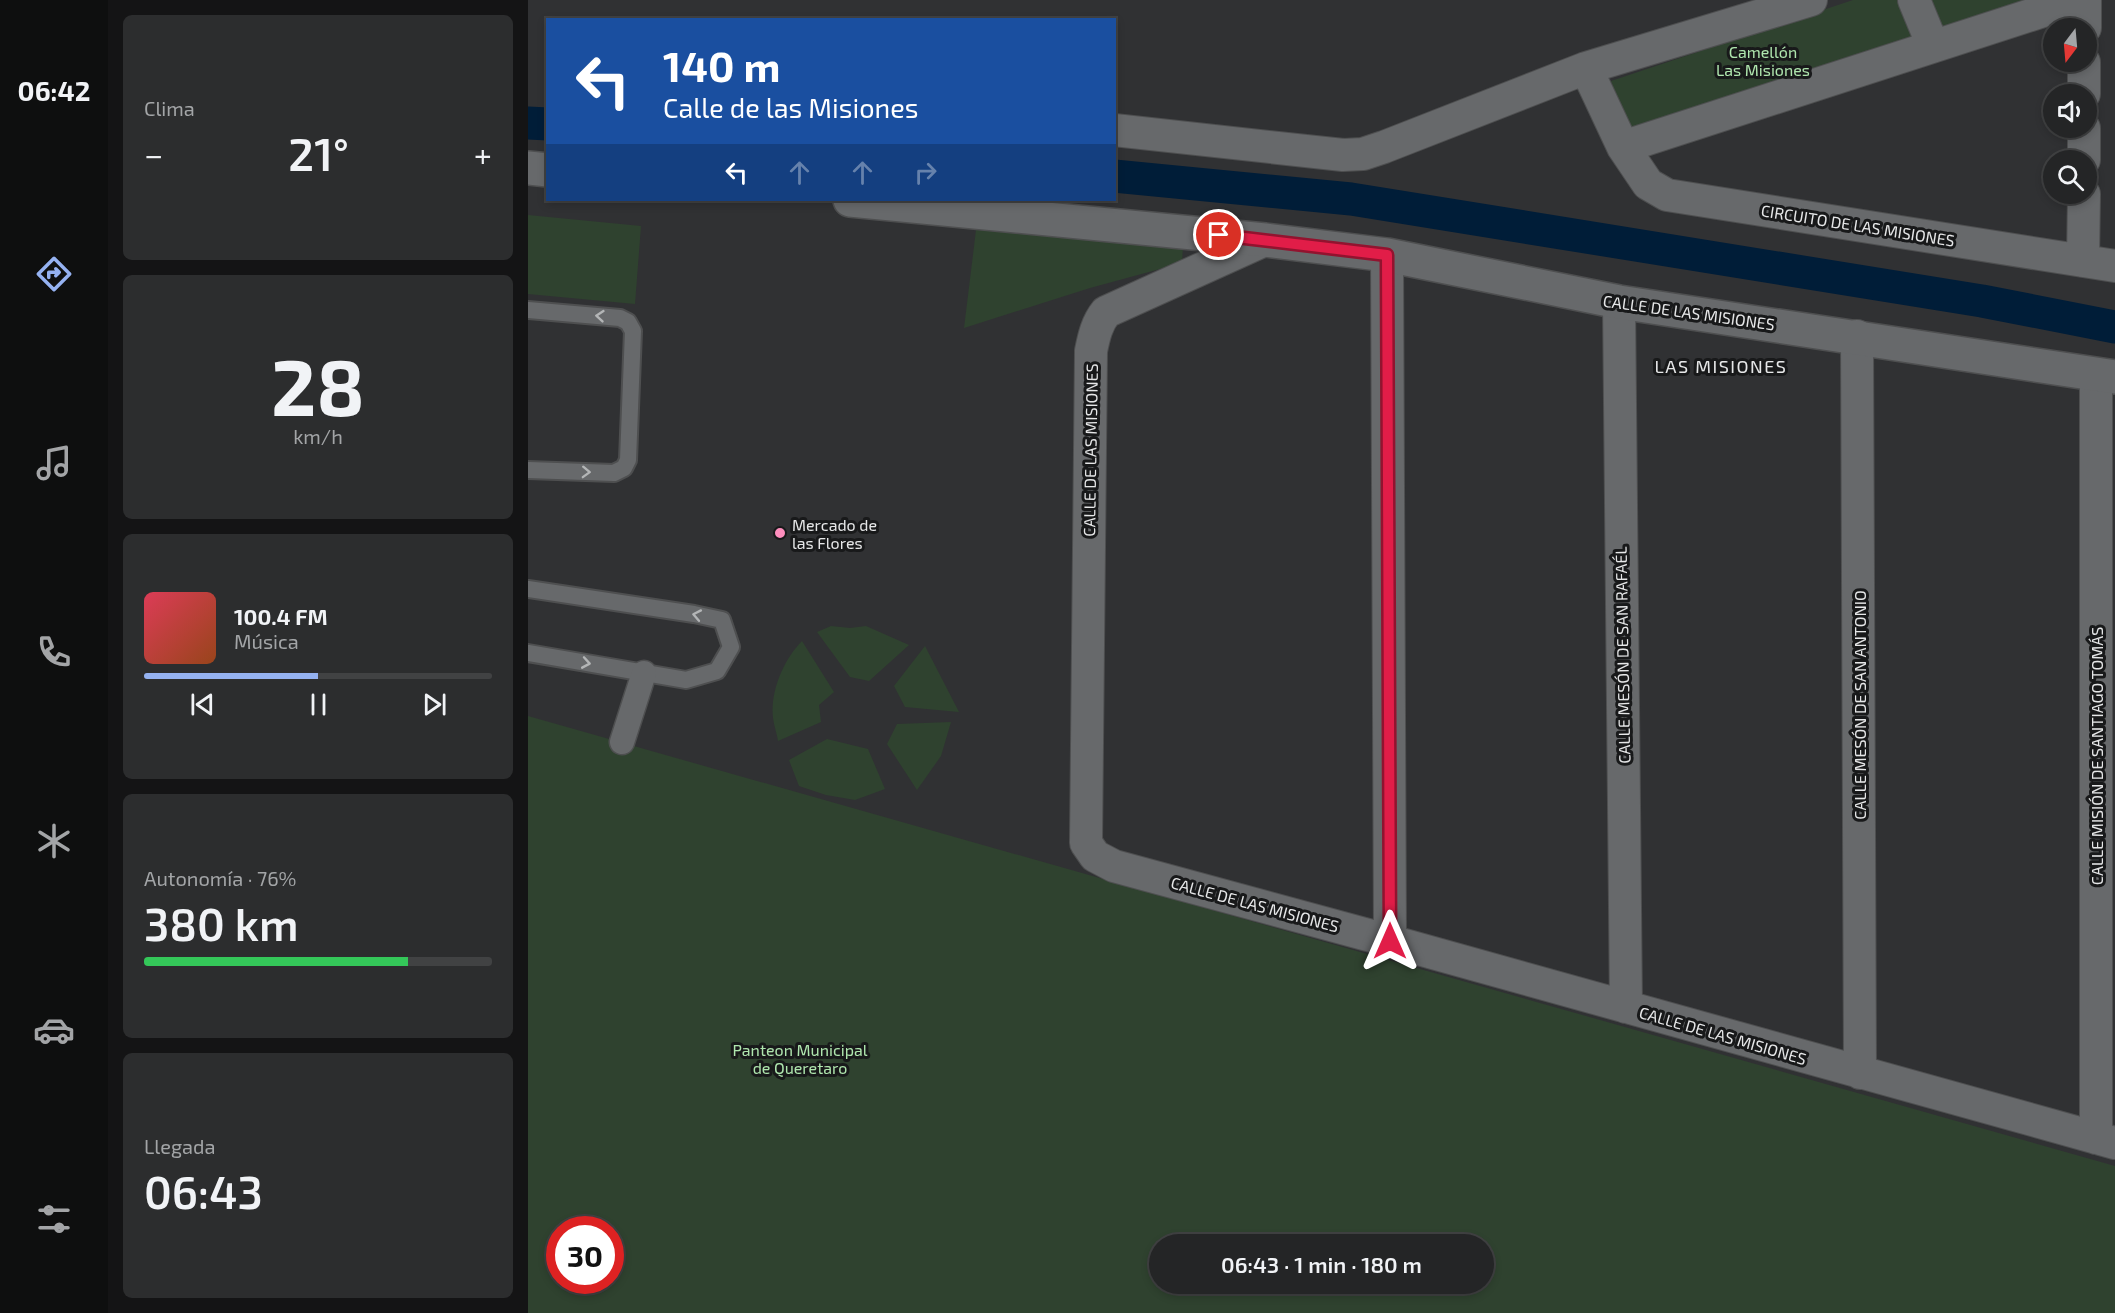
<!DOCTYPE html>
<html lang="es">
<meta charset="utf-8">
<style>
:root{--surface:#242526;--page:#2c2d2e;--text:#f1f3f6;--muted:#a3a5a7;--line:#414243;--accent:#95b2f1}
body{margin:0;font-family:"Exo 2",sans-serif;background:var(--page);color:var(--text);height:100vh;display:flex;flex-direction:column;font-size:22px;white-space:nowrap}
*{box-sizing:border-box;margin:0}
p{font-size:20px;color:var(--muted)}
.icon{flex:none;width:33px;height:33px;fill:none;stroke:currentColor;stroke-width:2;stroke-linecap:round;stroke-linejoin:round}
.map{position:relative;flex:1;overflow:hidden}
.details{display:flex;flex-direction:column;gap:15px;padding:15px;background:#141415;width:420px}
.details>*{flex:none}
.guide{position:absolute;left:18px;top:18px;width:570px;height:183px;border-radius:0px;box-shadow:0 3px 9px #0003,0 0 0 2px var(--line);background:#1a4fa0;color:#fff;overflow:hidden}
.needle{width:39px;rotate:196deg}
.fabs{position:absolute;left:1515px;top:18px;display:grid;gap:12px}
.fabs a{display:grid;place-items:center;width:54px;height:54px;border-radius:50%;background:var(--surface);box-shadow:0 3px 9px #0003,0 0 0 2px var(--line);font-size:30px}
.speed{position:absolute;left:18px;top:1216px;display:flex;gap:12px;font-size:30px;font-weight:700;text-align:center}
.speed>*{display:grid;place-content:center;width:78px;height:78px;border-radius:50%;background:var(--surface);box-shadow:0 3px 9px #0003,0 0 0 2px var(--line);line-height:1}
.speed .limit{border:9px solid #d22;background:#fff;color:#111}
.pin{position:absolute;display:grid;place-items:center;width:51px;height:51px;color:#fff;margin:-26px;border:3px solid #fff;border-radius:50%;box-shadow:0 2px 6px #0007}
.me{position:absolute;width:66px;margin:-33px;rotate:0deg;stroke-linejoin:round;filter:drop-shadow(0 0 4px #0008)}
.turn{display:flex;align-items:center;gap:21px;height:126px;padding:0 18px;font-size:27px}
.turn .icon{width:78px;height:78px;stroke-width:2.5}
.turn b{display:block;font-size:42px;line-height:51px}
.lanes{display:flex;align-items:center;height:57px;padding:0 18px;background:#0003;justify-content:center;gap:30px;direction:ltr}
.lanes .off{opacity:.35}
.big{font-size:45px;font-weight:600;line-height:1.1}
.details .card{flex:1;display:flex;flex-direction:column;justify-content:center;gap:9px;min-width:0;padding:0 21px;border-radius:9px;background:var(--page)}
.details .dial{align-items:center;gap:0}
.dial b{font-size:78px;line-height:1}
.song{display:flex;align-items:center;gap:18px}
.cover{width:72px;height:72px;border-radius:9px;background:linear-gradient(135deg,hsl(350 70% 55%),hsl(20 70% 35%))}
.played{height:6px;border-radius:3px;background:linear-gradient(90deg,var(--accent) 50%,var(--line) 50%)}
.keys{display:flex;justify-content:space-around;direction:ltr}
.heat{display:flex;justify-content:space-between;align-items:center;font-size:33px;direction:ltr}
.charge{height:9px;border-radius:4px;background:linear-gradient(90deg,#34c759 76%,var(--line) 0)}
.trip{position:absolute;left:621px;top:1234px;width:345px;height:60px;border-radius:30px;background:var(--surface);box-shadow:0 3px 9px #0003,0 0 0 2px var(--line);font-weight:600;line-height:60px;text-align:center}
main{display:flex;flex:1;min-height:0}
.menu{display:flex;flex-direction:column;width:108px;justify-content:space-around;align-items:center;background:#0e0f0f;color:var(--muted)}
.menu .icon{width:42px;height:42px}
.menu .active{color:var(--accent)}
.menu b{font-size:27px;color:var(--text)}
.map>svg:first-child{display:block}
.green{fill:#2f422f;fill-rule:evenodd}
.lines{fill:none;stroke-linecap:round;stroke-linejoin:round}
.canal{stroke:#001d38;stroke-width:33}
.service-casing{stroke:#4e4f50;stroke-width:20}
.pedestrian-casing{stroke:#4e4f50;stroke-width:27}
.minor-casing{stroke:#4e4f50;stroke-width:34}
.tertiary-casing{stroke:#4e4f50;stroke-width:36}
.service{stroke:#67696b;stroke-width:16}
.pedestrian{stroke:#67696b;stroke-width:24}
.minor{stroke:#67696b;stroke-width:32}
.tertiary{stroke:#67696b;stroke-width:33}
.oneway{stroke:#b3b5b6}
.route-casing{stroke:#92132f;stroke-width:15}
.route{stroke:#e11d48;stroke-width:10}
.poi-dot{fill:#fe8ebd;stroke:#18191a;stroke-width:2}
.labels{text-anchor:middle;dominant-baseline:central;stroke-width:6;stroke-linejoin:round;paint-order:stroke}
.park-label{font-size:16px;fill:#afe6ae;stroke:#18191a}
.street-label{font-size:16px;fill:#e6e7e8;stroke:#18191a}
.poi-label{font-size:16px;fill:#e6e7e8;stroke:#18191a;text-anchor:start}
.neighbourhood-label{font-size:18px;letter-spacing:1.5px;fill:#e6e7e8;stroke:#18191a}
</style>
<main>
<nav class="menu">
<b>06:42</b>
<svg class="icon active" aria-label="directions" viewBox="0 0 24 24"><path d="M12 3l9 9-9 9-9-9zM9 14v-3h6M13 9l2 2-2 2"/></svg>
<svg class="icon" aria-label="music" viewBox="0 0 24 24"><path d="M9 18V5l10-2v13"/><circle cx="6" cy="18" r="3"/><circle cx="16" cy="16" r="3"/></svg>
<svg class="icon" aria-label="phone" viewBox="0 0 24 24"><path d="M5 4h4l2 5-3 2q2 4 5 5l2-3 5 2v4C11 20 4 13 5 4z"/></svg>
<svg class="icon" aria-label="climate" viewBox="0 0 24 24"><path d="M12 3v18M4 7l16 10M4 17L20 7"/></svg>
<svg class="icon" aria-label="car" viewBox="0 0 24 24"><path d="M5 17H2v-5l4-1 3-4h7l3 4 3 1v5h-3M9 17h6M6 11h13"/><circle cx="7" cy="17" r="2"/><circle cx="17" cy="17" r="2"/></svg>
<svg class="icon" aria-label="filters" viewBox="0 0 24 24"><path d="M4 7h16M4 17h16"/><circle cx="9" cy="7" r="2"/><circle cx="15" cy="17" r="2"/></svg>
</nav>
<section class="details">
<div class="card"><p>Clima</p>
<div class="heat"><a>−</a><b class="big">21°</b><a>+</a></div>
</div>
<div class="card dial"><b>28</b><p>km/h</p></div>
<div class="card">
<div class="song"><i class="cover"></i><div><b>100.4 FM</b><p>Música</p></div></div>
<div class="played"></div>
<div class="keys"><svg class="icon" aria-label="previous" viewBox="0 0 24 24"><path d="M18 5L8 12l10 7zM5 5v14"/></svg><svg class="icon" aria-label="pause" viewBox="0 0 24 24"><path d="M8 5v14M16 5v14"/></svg><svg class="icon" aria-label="next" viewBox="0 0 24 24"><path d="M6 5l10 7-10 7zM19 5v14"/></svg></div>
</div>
<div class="card"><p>Autonomía · 76%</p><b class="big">380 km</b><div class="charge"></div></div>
<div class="card"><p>Llegada</p><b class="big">06:43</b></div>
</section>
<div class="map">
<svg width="1587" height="1313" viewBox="0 0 1587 1313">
<rect width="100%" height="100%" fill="#303133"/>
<path class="green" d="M1325 0H1373L1387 40 1101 135 1083 81Z
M1393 0H1534L1407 42Z
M0 215 113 226 107 304 0 294Z
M448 230 655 246 654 263 562 288 436 328Z
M303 626 322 628 338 626 381 645 341 681 322 677 289 632Z
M274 641 306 692 291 705 293 722 250 741C249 734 246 726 245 718 242 691 256 659 274 641Z
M397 646 431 712 377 707 366 686Z
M0 716 1587 1166V1313H0ZM32 1230H82V1281H32ZM632 1245H956V1284H632Z
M423 722 413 756 389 790 359 744 369 724Z
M299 739 340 749 357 789 327 800 298 795 271 786 261 760Z"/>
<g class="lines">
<path class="canal" d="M0 123 20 124
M586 176 823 199 1454 301 1587 327"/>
<defs>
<path id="service" d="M0 310 92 318 100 322 105 331 100 460 96 468 86 473 0 470
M0 589 166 614 194 620 203 647 189 671 158 680 0 653"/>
<path id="pedestrian" d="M94 742 116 673"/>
<path id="minor" d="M1386 0 1405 46
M1557 28V0
M1058 68 1095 147 1120 184 1139 195 1587 266
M1556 94V62
M586 130 815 155 835 154 856 147 1058 68 1283 0
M1095 147 1549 0
M1556 160V128
M737 240 578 312C569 323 566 336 563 351L558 843 567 856 586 866 862 941 1587 1143
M859 255 862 941
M1555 261 1556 194
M1091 302 1098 1007
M1329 336 1332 1073
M1568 374V1138"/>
<path id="tertiary" d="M0 168 20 170
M322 200 737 240 859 255 1091 302 1587 377"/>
</defs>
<use href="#service" class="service-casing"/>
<use href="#pedestrian" class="pedestrian-casing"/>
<use href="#minor" class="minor-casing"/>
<use href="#tertiary" class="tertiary-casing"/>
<use href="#service" class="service"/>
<use href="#pedestrian" class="pedestrian"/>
<use href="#minor" class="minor"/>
<use href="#tertiary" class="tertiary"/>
</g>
<defs><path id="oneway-chevron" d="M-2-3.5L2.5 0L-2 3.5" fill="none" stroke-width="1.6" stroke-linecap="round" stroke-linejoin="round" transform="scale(1.5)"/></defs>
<g class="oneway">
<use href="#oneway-chevron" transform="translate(72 316) rotate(-175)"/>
<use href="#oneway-chevron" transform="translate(58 472) rotate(2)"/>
<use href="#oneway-chevron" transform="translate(169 615) rotate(-169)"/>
<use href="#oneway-chevron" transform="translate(58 663) rotate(10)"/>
</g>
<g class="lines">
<defs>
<path id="route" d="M691 235 859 255 862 941"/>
</defs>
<use href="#route" class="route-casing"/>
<use href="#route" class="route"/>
</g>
<circle class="poi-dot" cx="252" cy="533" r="6"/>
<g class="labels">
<g class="park-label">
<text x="1235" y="51">Camellón<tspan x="1235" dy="18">Las Misiones</tspan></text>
<text x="272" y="1049">Panteon Municipal<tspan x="272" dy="18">de Queretaro</tspan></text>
</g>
<g class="street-label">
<text transform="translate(1330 225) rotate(9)">CIRCUITO DE LAS MISIONES</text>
<text transform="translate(1161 312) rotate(8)">CALLE DE LAS MISIONES</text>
<text transform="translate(562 450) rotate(-89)">CALLE DE LAS MISIONES</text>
<text transform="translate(1094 655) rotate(-91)">CALLE MESÓN DE SAN RAFAÉL</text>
<text transform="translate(1331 705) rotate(-90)">CALLE MESÓN DE SAN ANTONIO</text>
<text transform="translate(1568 756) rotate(-90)">CALLE MISIÓN DE SANTIAGO TOMÁS</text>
<text transform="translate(727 904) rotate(15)">CALLE DE LAS MISIONES</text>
<text transform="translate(1195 1035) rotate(16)">CALLE DE LAS MISIONES</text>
</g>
<g class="poi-label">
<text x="264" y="524">Mercado de<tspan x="264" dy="18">las Flores</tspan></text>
</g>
<g class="neighbourhood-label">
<text x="1193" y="366">LAS MISIONES</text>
</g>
</g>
</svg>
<div class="fabs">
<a><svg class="needle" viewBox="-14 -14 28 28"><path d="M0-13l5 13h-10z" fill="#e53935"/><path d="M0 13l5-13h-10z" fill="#a3a5a7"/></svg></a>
<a><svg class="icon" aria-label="sound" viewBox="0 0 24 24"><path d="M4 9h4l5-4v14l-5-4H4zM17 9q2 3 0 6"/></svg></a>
<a><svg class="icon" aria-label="search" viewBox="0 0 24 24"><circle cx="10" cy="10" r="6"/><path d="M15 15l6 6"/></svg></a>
</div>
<div class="speed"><div class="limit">30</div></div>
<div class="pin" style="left:691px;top:235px;background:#d93025"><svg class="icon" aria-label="arrive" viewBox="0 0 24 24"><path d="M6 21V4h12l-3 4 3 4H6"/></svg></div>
<svg class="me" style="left:862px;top:941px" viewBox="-20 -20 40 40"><path d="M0-17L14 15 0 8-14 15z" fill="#e11d48" stroke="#fff" stroke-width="4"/></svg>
<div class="trip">06:43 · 1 min · 180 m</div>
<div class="guide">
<div class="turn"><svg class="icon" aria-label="left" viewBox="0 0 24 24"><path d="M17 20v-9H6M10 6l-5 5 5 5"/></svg><div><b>140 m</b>Calle de las Misiones</div></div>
<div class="lanes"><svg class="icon" aria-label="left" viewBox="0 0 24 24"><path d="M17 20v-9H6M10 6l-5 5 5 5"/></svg><svg class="icon off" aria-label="ahead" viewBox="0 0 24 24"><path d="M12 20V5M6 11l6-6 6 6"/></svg><svg class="icon off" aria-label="ahead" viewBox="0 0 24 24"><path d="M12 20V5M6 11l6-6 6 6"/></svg><svg class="icon off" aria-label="right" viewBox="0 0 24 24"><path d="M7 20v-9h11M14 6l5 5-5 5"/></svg></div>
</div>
</div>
</main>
